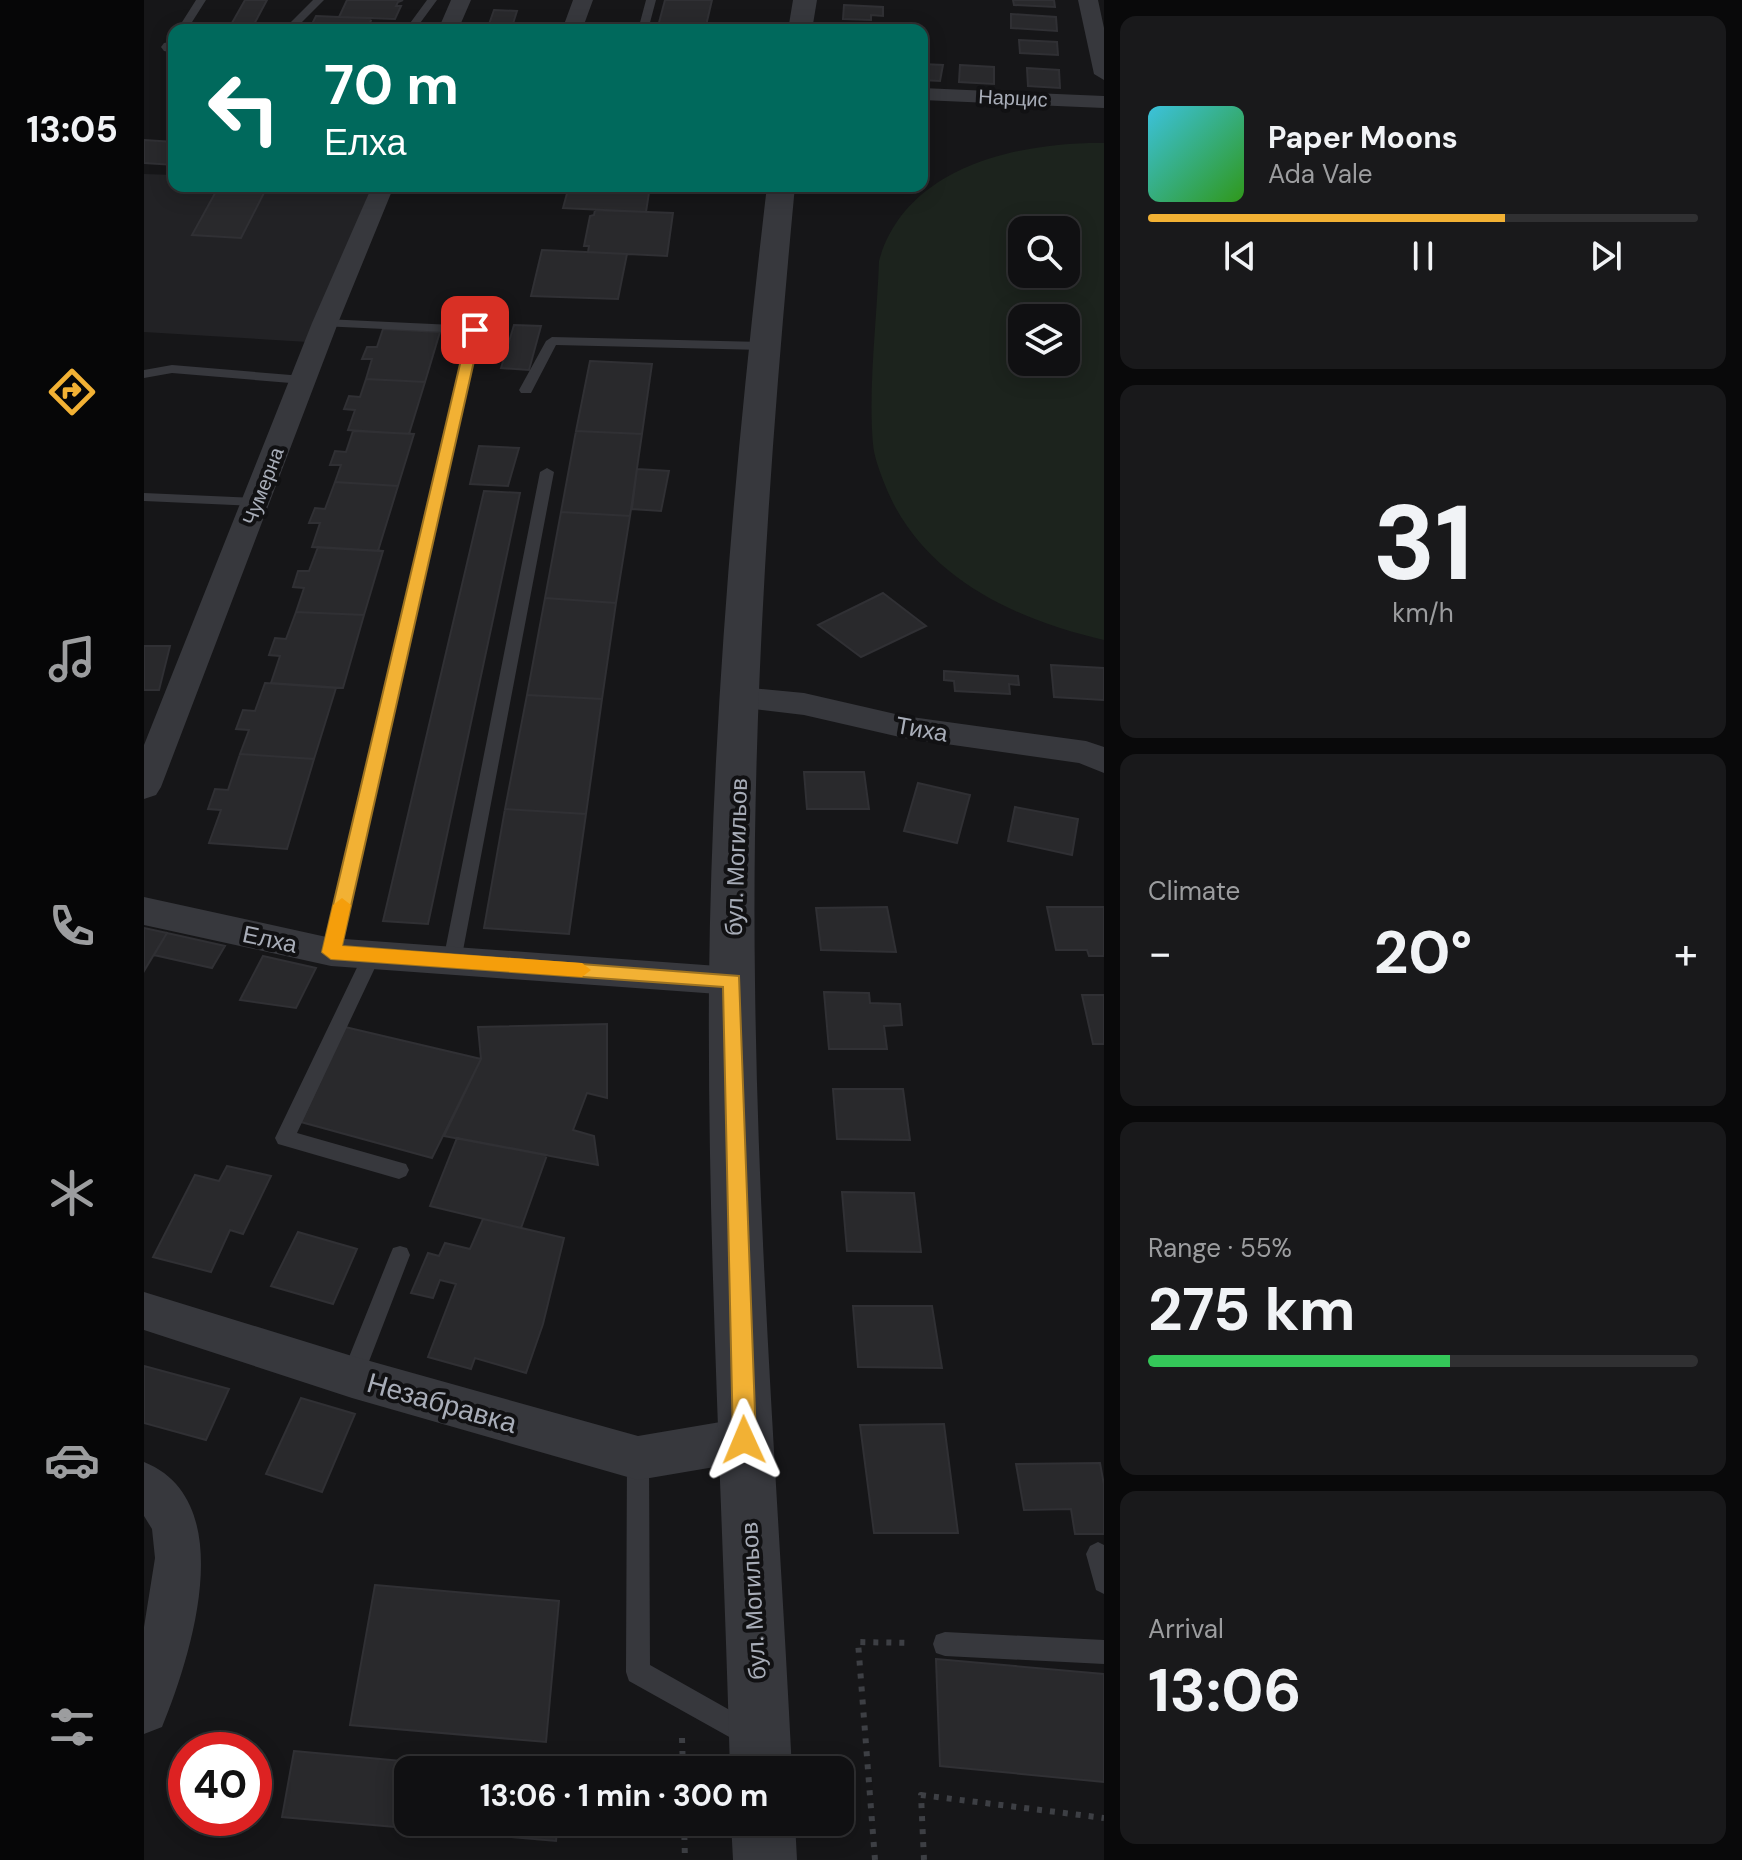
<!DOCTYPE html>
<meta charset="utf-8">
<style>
:root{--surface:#101012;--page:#19191b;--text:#f1f3f6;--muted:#9c9d9f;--line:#303032;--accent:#f2b134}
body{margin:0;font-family:"DM Sans",sans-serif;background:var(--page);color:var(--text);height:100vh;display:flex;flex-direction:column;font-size:30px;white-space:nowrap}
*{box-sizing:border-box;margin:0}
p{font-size:26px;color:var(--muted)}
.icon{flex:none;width:44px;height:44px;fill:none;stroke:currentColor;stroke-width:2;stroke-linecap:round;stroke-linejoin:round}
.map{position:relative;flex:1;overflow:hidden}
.drawer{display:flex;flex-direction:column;gap:16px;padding:16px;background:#09090a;width:638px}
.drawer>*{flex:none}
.top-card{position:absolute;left:24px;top:24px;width:760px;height:168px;border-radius:16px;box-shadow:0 4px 20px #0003,0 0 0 2px var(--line);background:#00695c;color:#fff;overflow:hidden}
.fabs{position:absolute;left:864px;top:216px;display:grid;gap:16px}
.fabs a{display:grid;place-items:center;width:72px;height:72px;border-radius:16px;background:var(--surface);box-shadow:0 4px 20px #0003,0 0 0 2px var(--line);font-size:40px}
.speed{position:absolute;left:24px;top:1732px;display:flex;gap:16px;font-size:40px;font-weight:700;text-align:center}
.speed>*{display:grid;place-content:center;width:104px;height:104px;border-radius:50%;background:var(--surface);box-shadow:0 4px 20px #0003,0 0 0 2px var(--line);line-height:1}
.speed .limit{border:12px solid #d22;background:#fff;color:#111}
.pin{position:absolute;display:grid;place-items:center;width:68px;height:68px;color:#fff;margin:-34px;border-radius:16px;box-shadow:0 4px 12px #0006}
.me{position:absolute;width:88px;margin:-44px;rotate:359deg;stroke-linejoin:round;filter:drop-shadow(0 0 6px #0008)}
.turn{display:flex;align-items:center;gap:28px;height:168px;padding:0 24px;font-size:36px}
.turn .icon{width:104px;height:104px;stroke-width:2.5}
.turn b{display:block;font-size:56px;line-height:68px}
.big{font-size:60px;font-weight:700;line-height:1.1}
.drawer .tile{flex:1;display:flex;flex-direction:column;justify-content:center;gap:12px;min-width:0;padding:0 28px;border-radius:16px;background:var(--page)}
.drawer .dial{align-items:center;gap:0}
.dial b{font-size:104px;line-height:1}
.song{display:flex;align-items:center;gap:24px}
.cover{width:96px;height:96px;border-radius:12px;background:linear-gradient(135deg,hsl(190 70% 55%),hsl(110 70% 35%))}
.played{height:8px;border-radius:4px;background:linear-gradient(90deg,var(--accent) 65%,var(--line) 65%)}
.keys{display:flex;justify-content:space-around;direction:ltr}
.heat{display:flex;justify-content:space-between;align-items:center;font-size:44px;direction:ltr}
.charge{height:12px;border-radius:6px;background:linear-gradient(90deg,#34c759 55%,var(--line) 0)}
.trip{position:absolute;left:250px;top:1756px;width:460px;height:80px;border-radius:16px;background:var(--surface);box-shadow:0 4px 20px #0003,0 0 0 2px var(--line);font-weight:700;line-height:80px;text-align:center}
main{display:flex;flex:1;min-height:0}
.menu{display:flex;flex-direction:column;width:144px;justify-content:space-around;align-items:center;background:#060607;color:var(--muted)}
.menu .icon{width:56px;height:56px}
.menu .on{color:var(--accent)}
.menu b{font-size:36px;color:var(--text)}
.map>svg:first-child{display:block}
.built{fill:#222225}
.green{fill:#1c231d;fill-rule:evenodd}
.building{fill:#29292c;stroke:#303034;stroke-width:2}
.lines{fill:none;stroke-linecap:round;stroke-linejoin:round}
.path{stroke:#3d3f44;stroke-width:6;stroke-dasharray:5 8;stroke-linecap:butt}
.service{fill:#37383d;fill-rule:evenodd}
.minor{fill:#37383d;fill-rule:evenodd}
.tertiary{fill:#37383d;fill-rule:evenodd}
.route{fill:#f2b134;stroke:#9d7322;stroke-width:2}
.slow{fill:#f59e0b}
.labels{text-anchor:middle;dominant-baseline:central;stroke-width:8;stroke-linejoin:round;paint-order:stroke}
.far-street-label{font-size:20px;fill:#a8adb8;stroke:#111113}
.street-label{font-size:24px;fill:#a8adb8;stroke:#111113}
.near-street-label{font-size:28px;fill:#a8adb8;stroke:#111113}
</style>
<main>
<nav class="menu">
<b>13:05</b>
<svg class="icon on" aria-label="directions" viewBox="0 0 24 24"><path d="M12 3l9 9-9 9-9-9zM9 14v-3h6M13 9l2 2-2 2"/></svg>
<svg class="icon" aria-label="music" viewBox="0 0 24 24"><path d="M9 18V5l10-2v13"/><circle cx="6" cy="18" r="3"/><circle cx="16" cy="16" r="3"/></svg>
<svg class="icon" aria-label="phone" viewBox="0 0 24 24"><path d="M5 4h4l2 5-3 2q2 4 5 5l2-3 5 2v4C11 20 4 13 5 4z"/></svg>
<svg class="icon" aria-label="climate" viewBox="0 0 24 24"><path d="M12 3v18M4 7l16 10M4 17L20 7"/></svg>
<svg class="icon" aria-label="car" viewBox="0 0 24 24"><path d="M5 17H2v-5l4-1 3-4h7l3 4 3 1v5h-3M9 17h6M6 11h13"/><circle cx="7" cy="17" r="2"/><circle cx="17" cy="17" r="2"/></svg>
<svg class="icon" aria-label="filters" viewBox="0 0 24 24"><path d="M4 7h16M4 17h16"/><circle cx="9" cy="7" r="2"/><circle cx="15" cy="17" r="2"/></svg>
</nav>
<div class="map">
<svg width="960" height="1860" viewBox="0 0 960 1860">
<rect width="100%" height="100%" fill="#161618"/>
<path class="built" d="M0 174 30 175V186H228L164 342 0 332Z"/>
<path class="green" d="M960 143V640C869 619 777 576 741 485 736 472 730 457 729 444 724 388 733 319 735 261 761 167 873 142 960 143ZM878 230H922V274H878ZM878 318H922V362H878Z"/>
<path class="building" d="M101 0H123L107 30H84Z
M203 0H259L254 2 252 6H257L251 19 195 17Z
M521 0H568L561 30H513Z
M869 0H910L911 7 870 5Z
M700 5 739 7V16L727 15V20L699 19Z
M350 10 373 11 367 30H343Z
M867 14 912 17 913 31 867 28Z
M172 16 195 17 228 18 223 30H165Z
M875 40 913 42 914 55 876 53Z
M778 64 799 65 796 81 778 80Z
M816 65 850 67V84L815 82Z
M883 68 915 70 916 88 884 86Z
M0 140 30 142V165L0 163Z
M68 186 122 189 97 238 48 235 75 186Z
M425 186H506L502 212 419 208Z
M451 210 529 213 523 256 444 252 445 246H440L446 216 450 215Z
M398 250 483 254 474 299 387 296Z
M370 325 397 326 385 370 357 368Z
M239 329 296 332 281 382 222 379 228 359H218L223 347H233Z
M446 361 508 364 498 434 432 431Z
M222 379 281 382 265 434 204 430 211 410 200 409 205 396 216 397Z
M209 431 270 434 254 486 191 482 197 465H186L191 451 202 452Z
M432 431 498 434 486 516 417 512Z
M335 446 375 448 364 486 326 484Z
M493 469 525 471 517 511 488 509Z
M191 482 254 486 234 551 168 547 176 523H165L171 508 181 509Z
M340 491 376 493 284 924 239 921Z
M417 512 486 516 472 603 401 598Z
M174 547 239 551 220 615 152 612 160 588 149 587 154 571H165Z
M739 593 782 626 717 657 674 625Z
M401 598 472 603 458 699 383 695Z
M152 612 220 615 199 688 127 683 136 656 125 655 131 638 142 639Z
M0 646H26L15 690H0Z
M907 665 960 668V700L910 697Z
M800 671 874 676 875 685 865 684 866 694 811 691 810 681 800 680Z
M121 683 192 688 170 759 96 754 105 730 92 729 99 710 111 711Z
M383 695 458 699 442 814 361 809Z
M96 754 170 759 143 849 65 843 77 810 64 809 71 789 84 790Z
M660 772H720L725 809H663Z
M660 772H720L725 809H663Z
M774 783 826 795 813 843 760 831Z
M871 807 934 819 928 855 864 841Z
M361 809 442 814 425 934 340 928Z
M743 907 752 952 677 950 672 908Z
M903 907H960V956H945L943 950H912Z
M0 928 23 933 0 971Z
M23 933 81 946 68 968 10 955Z
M119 956 172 968 152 1008 96 1000Z
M680 992 725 993 726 1003 756 1004 758 1025 740 1026 743 1049H685Z
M938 995H960V1044H949Z
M463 1024V1098L443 1093 429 1130 450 1136 454 1165 300 1136 337 1059 334 1027Z
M201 1027 337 1059 288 1158 157 1122Z
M689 1089H759L766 1140 693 1139Z
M313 1138 403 1155 377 1228 286 1206Z
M83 1166 127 1176 99 1234 86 1230 67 1272 9 1257 51 1175 75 1181Z
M698 1192 770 1193 777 1252 703 1251Z
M339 1219 420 1238 399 1324 382 1373 331 1358 327 1369 284 1357 312 1284 296 1280 289 1298 267 1293 284 1253 295 1256 301 1243 326 1249Z
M154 1232 213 1249 189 1304 127 1286Z
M709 1306H788L798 1368 714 1367Z
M0 1366 85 1389 62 1440 0 1423Z
M157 1398 211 1414 178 1492 122 1474Z
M800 1424 814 1533H730L716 1425Z
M956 1463 960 1485V1534H931L927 1509 880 1510 872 1464Z
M231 1585 415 1601 402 1742 206 1725Z
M792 1659 960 1674V1782L796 1766Z
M150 1751 355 1770H264V1822H414L412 1841 138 1817Z"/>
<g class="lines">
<path class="path" d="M538 1738 539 1770
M540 1822 541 1860
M731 1860 714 1642 768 1643
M780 1860 777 1795 960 1818"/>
<path class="service" d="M52 0H62L43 30H33Z
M169 0H180L150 30H139Z
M283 0H293L271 30H261Z
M502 0H512L504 30H494Z
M181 319 331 326 337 330 196 952 193 957H181L178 952 324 333 177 326 175 323Z
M408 337 619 342 625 346 619 350 412 345 387 393H377L375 390 402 341Z
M28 365 159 376 166 380 159 384 28 373 0 378V370Z
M403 468 410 472 317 961 314 966H302L299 961 396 472Z
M0 493 113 498 120 502 113 506 0 501Z
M228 948 234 950 237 955 153 1133 262 1164 265 1170 262 1176 255 1179 141 1146 134 1144 131 1138 219 955 222 950Z
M256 1246 263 1248 266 1255 219 1377 216 1384 208 1387 200 1384 197 1377 246 1255 249 1248Z
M494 1447 502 1450 505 1458 506 1665 614 1726 618 1735 614 1744 605 1748 485 1681 482 1672 483 1458 486 1450Z
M954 1542 960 1545V1594L952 1590 942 1554 946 1546Z
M801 1632 960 1640V1664L801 1656 792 1653 789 1644 792 1635Z"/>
<path class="minor" d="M307 0H327L314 30H294Z
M429 0H449L438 30H418Z
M934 0H954L960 28V80L950 74Z
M30 41V53L20 51 17 47 20 43Z
M778 88 960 96V108L778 100Z
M228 186H250L194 323 17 787 12 795 0 799V745L168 323Z
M596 687 660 693 760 716 942 741 960 747V773L935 763 760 738 660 715 585 706 580 698 585 690Z
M0 897 187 938 588 967 601 971 606 981 601 991 588 995 187 966 0 925Z
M0 1292 208 1356 494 1436 600 1418 616 1425 623 1440 616 1455 600 1462 494 1480 208 1398 0 1330Z
M0 1462C97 1501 47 1656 18 1727L0 1734V1627L11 1558 8 1529 0 1516Z"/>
<path class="tertiary" d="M649 0H673L668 30H644Z
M623 186H651C626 451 607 716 611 982 614 1245 635 1507 648 1770H586C579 1507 563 1244 565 981 568 715 592 450 623 186Z
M587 1822H651L653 1860H589Z"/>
</g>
<path class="route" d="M331 327 337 330 198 946 595 976 612 1440 608 1448 600 1451 592 1448 589 1440 579 987 187 959 178 952 324 330Z"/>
<path class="slow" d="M198 898 207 905 198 946 438 963 447 970 438 977 187 959 178 952 189 905Z"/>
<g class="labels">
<g class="far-street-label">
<text transform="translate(869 98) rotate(3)">Нарцис</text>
<text transform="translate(119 486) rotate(-69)">Чумерна</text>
</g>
<g class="street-label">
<text transform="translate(778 729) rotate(10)">Тиха</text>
<text transform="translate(592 857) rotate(-88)">бул. Могильов</text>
<text transform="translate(126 939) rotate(12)">Елха</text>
<text transform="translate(609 1601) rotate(-93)">бул. Могильов</text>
</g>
<g class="near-street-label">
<text transform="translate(298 1403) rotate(16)">Незабравка</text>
</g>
</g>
</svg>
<div class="fabs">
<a><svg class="icon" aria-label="search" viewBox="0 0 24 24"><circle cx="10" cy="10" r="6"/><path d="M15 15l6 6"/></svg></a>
<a><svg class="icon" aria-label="layers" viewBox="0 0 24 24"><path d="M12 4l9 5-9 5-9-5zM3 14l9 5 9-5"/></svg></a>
</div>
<div class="speed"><div class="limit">40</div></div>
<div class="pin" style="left:331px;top:330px;background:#d93025"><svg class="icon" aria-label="arrive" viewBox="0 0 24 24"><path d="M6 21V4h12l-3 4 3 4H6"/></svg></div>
<svg class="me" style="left:600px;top:1440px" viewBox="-20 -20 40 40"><path d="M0-17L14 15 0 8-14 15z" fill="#f2b134" stroke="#fff" stroke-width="4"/></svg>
<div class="trip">13:06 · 1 min · 300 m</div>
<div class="top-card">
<div class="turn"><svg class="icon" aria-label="left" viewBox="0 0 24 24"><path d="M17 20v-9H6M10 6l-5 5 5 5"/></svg><div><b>70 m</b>Елха</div></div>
</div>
</div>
<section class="drawer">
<div class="tile">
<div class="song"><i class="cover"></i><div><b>Paper Moons</b><p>Ada Vale</p></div></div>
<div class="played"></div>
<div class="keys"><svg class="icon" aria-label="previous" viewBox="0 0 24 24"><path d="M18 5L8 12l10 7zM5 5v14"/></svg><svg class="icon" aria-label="pause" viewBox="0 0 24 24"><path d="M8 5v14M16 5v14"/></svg><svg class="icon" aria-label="next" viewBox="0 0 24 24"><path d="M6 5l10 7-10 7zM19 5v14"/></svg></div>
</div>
<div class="tile dial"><b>31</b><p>km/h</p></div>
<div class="tile"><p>Climate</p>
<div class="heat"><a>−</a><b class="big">20°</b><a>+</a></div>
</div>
<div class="tile"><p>Range · 55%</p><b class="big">275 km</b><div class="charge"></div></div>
<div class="tile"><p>Arrival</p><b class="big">13:06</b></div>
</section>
</main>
